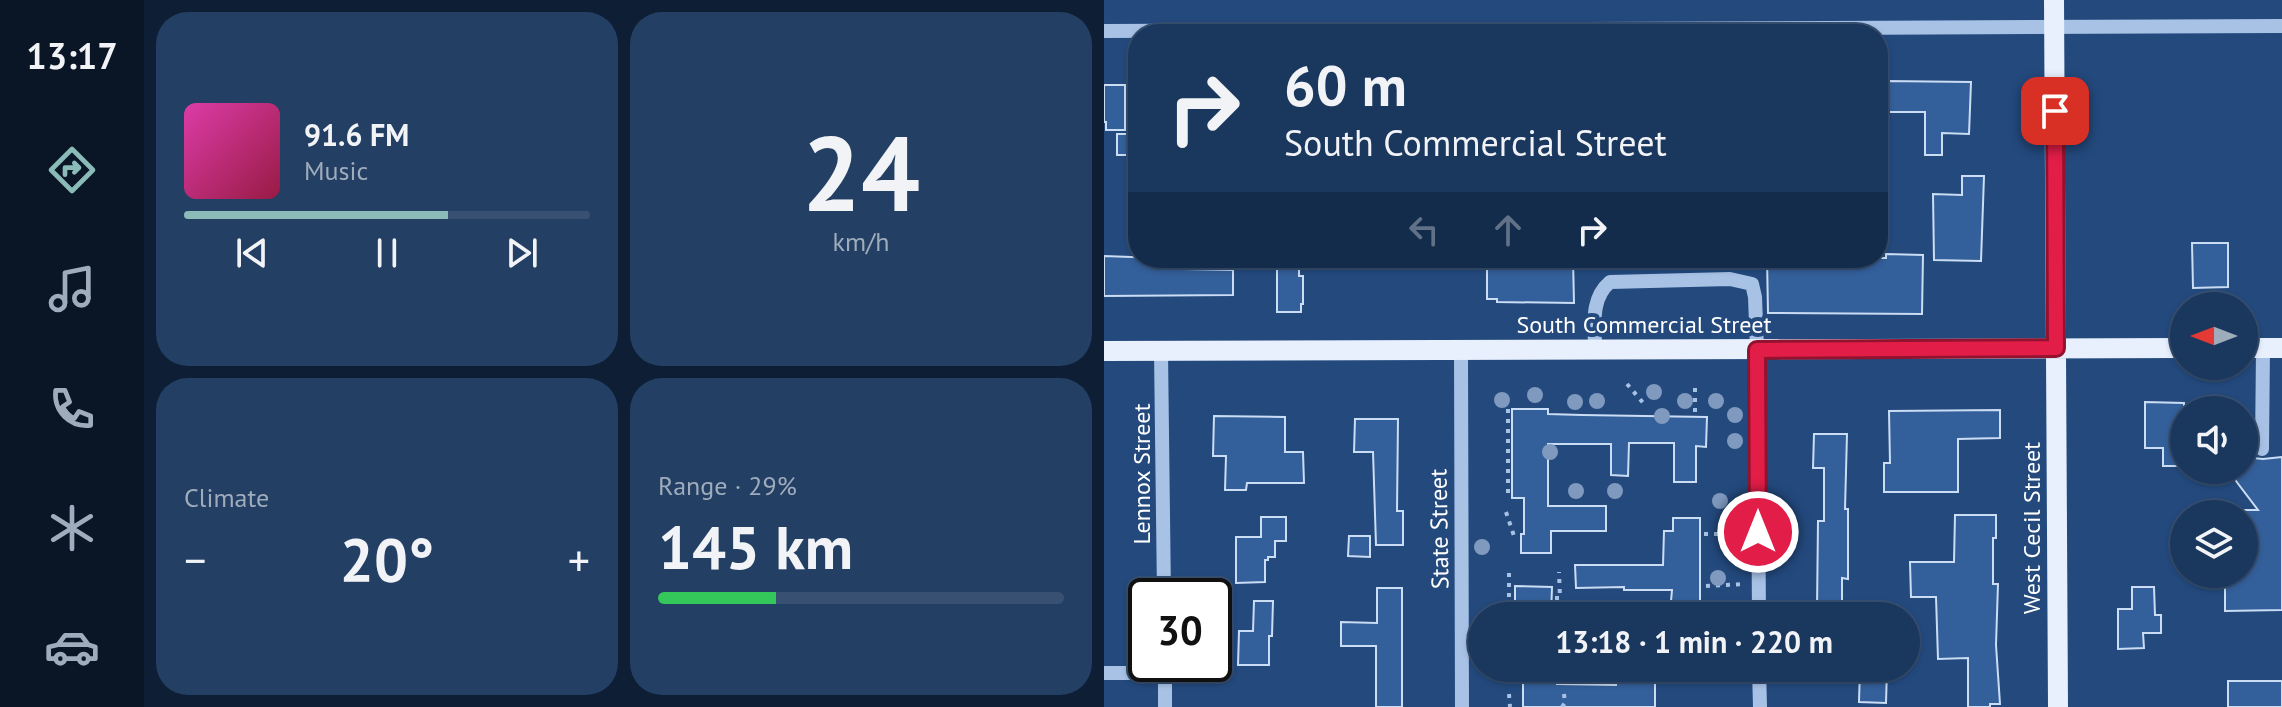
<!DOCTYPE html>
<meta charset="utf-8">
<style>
:root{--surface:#1a375e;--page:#233f64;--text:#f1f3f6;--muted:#9facbc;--line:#385173;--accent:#8bbbb9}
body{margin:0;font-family:"PT Sans",sans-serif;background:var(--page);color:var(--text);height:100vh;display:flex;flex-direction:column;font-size:30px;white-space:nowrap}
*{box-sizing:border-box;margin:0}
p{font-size:26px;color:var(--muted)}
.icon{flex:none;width:44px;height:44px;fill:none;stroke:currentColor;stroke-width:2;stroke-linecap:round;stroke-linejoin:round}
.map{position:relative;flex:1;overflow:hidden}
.sheet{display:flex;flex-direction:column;gap:12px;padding:12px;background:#0e1e34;width:960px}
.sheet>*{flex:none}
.top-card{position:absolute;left:24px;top:24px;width:760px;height:244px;border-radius:32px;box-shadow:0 2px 6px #0004,0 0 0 2px var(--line);background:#1a375e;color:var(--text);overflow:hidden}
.needle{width:52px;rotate:270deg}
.tools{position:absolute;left:1066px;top:292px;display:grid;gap:16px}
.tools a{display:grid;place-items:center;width:88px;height:88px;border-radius:50%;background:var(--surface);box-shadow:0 2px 6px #0004,0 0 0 2px var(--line);font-size:40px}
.speed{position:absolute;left:24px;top:578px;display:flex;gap:16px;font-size:40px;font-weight:700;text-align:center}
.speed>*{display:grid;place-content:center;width:104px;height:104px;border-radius:50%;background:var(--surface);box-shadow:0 2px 6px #0004,0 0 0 2px var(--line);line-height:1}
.speed .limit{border:4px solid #111;border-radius:12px;background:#fff;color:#111}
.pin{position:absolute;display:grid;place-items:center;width:68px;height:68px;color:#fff;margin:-34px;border-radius:16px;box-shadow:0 4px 12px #0006}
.me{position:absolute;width:88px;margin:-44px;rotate:0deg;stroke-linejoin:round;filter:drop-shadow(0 0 6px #0008)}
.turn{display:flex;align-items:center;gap:28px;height:168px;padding:0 24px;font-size:36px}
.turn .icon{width:104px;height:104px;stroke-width:2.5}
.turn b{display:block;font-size:56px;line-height:68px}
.lanes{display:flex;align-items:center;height:76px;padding:0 24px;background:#0003;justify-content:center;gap:40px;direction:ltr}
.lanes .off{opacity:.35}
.big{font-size:60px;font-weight:700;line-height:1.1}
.sheet .card{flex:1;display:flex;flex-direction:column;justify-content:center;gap:12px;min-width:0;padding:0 28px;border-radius:32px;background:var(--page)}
.sheet .dial{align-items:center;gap:0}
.dial b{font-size:104px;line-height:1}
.song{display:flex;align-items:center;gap:24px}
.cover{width:96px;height:96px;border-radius:12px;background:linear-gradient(135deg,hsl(320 70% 55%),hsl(340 70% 35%))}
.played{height:8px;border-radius:4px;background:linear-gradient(90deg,var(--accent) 65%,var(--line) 65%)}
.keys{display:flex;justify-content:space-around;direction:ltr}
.heat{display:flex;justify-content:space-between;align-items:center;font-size:44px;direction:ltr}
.charge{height:12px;border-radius:6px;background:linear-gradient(90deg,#34c759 29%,var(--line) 0)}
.sheet .tiles{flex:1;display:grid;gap:12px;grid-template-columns:repeat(2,1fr)}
.trip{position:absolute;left:364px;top:602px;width:452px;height:80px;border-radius:40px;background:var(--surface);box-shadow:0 2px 6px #0004,0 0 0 2px var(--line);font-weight:700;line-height:80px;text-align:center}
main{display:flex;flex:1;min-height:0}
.tab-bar{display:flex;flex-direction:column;width:144px;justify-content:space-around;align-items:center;background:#0a1626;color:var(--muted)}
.tab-bar .icon{width:56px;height:56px}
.tab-bar .selected{color:var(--accent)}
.tab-bar b{font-size:36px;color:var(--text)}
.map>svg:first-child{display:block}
.building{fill:#335f9a;stroke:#cbddf4;stroke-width:2}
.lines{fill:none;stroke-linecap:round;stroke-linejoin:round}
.path{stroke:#a8c2e6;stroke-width:4;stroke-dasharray:4 6;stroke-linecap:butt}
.minor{stroke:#a8c2e6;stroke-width:14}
.major{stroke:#e8f0fd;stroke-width:20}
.tree{fill:#7f9abe}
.route-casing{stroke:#92132f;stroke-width:20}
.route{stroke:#e11d48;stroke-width:14}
.labels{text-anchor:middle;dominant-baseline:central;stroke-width:8;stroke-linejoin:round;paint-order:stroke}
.street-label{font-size:24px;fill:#fff;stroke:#23497d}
</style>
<main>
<nav class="tab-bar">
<b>13:17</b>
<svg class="icon selected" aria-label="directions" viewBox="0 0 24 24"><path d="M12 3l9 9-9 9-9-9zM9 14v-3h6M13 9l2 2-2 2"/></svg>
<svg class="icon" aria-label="music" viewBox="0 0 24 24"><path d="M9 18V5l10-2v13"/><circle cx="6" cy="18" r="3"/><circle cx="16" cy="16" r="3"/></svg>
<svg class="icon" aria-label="phone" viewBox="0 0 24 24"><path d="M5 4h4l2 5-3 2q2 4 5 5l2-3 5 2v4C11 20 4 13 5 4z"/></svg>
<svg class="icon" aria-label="climate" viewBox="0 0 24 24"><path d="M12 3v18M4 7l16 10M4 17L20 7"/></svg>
<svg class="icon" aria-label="car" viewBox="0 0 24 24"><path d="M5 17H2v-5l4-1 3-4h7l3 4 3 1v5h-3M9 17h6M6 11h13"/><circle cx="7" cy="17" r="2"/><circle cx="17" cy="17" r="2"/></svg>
</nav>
<section class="sheet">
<div class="tiles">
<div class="card">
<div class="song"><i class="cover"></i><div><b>91.6 FM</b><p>Music</p></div></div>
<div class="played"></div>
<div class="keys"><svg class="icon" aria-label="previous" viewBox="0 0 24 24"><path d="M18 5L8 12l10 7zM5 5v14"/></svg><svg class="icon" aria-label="pause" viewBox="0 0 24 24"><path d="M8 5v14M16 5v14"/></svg><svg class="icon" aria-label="next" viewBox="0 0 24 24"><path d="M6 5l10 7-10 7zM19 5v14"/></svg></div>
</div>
<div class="card dial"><b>24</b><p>km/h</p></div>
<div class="card"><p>Climate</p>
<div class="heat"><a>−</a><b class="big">20°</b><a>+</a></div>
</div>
<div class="card"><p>Range · 29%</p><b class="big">145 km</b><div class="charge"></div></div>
</div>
</section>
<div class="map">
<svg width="1178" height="707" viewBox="0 0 1178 707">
<rect width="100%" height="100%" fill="#23497d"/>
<path class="building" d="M782 81 867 82 865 134 838 133V155H821V112H782Z
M0 85H21V130H2V122H0Z
M13 134H32V155H13Z
M858 176H880L877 261 830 260 829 194 858 195Z
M1088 243H1124V287L1089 288Z
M782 254 819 255 818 314 664 313 663 258H782Z
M0 256 81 259 80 269 129 270V295L0 296Z
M173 258H195V276H199V304H197V312H173Z
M469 259 470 303 393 302V299H383V266H439V260Z
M1041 402 1080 403V466H1059V448H1041Z
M408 409H444V414L478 415 603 417 602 447 592 446V482H570V443H525L524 476 507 475V444H444V506H502V531H447V553H417V534H420V498H408Z
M896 410V438L854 439V492H780V463H786L785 411Z
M110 416 181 417V452H199L200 483H143L142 490H121L122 456H109Z
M251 419H294L293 511H299V545H272L269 452H250Z
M710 434H743L741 509H744V579L738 578V610H713L714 521H720V468H709Z
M1140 457 1159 459 1178 457V610L1121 611V574H1140V510H1154L1132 481 1133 470H1140Z
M851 515H892V538H889V584H894L892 645 896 704H886V707H864V658L834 659 832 597H807L806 562H850Z
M157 517H182V541H171V557H164V560H161V582L132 583V537H157Z
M569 518H596V601H567L568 590H520V587L472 588 471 565H559L560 531H569Z
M245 536H266V557L244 556Z
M411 586 448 587 447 616H411Z
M1028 587H1050L1051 615H1057V633H1039L1040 648 1014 649V609H1028Z
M273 588H298V707H272V646H237V622L273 623Z
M150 601H169L168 636H165V665H134L135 631H149Z
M419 668H453V684L512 685V668H543V681H551V707H419Z
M756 668H783L782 703 755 702Z
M1124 681H1178V707H1124Z"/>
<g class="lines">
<path class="path" d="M523 384 541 405
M591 412V383
M404 493V408
M402 512 411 539
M600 534H627
M405 573V598H408
M602 586 640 584
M451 598H456L455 572
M405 694 406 707
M458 707 461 703 460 694"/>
<path class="minor" d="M0 31 1178 26
M491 349C491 325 486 299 506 282L626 279 648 284 651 297 653 350 655 616
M357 350 358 707
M57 351 60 596
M1158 449 1159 348
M61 664V707
M655 668 656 707
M0 673H61"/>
<path class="major" d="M950 0 954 707
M1140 348H1178
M0 351 1080 348"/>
</g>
<g class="tree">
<circle cx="550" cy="392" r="8"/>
<circle cx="431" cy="395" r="8"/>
<circle cx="398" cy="400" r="8"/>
<circle cx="493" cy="401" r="8"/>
<circle cx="581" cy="401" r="8"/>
<circle cx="612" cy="401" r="8"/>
<circle cx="471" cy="402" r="8"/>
<circle cx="631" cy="415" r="8"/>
<circle cx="558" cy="416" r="8"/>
<circle cx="631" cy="441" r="8"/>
<circle cx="446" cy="452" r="8"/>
<circle cx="472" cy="491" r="8"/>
<circle cx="511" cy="491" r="8"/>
<circle cx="616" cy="501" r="8"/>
<circle cx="633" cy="513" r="8"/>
<circle cx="378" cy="547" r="8"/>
<circle cx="614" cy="578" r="8"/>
</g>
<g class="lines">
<defs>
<path id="route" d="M654 532 653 350 952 348 951 111"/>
</defs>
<use href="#route" class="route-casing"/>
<use href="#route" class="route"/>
</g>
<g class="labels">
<g class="street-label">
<text x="540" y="324">South Commercial Street</text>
<text transform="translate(37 474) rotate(-90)">Lennox Street</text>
<text transform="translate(927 528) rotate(-90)">West Cecil Street</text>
<text transform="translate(335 529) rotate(-91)">State Street</text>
</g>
</g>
</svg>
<div class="tools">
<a><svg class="needle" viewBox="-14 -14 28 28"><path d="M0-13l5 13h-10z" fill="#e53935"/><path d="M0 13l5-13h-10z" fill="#9facbc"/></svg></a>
<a><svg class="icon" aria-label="sound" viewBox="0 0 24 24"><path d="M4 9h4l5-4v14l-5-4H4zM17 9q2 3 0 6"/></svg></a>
<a><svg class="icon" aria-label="layers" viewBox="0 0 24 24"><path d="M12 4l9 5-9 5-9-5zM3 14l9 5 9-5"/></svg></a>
</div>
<div class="speed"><div class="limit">30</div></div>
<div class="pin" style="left:951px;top:111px;background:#d93025"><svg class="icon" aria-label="arrive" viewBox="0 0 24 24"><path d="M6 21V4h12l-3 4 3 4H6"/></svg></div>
<svg class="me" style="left:654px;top:532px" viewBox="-20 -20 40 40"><circle r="17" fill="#e11d48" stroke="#fff" stroke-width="3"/><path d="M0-11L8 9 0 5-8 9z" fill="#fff"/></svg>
<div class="trip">13:18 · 1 min · 220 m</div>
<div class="top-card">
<div class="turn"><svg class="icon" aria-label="right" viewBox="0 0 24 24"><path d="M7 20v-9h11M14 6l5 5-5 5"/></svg><div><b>60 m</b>South Commercial Street</div></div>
<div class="lanes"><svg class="icon off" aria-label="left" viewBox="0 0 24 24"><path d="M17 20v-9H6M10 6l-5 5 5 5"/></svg><svg class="icon off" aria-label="ahead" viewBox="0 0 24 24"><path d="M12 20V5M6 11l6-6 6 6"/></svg><svg class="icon" aria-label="right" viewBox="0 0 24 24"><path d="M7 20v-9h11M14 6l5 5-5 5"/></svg></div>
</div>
</div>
</main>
